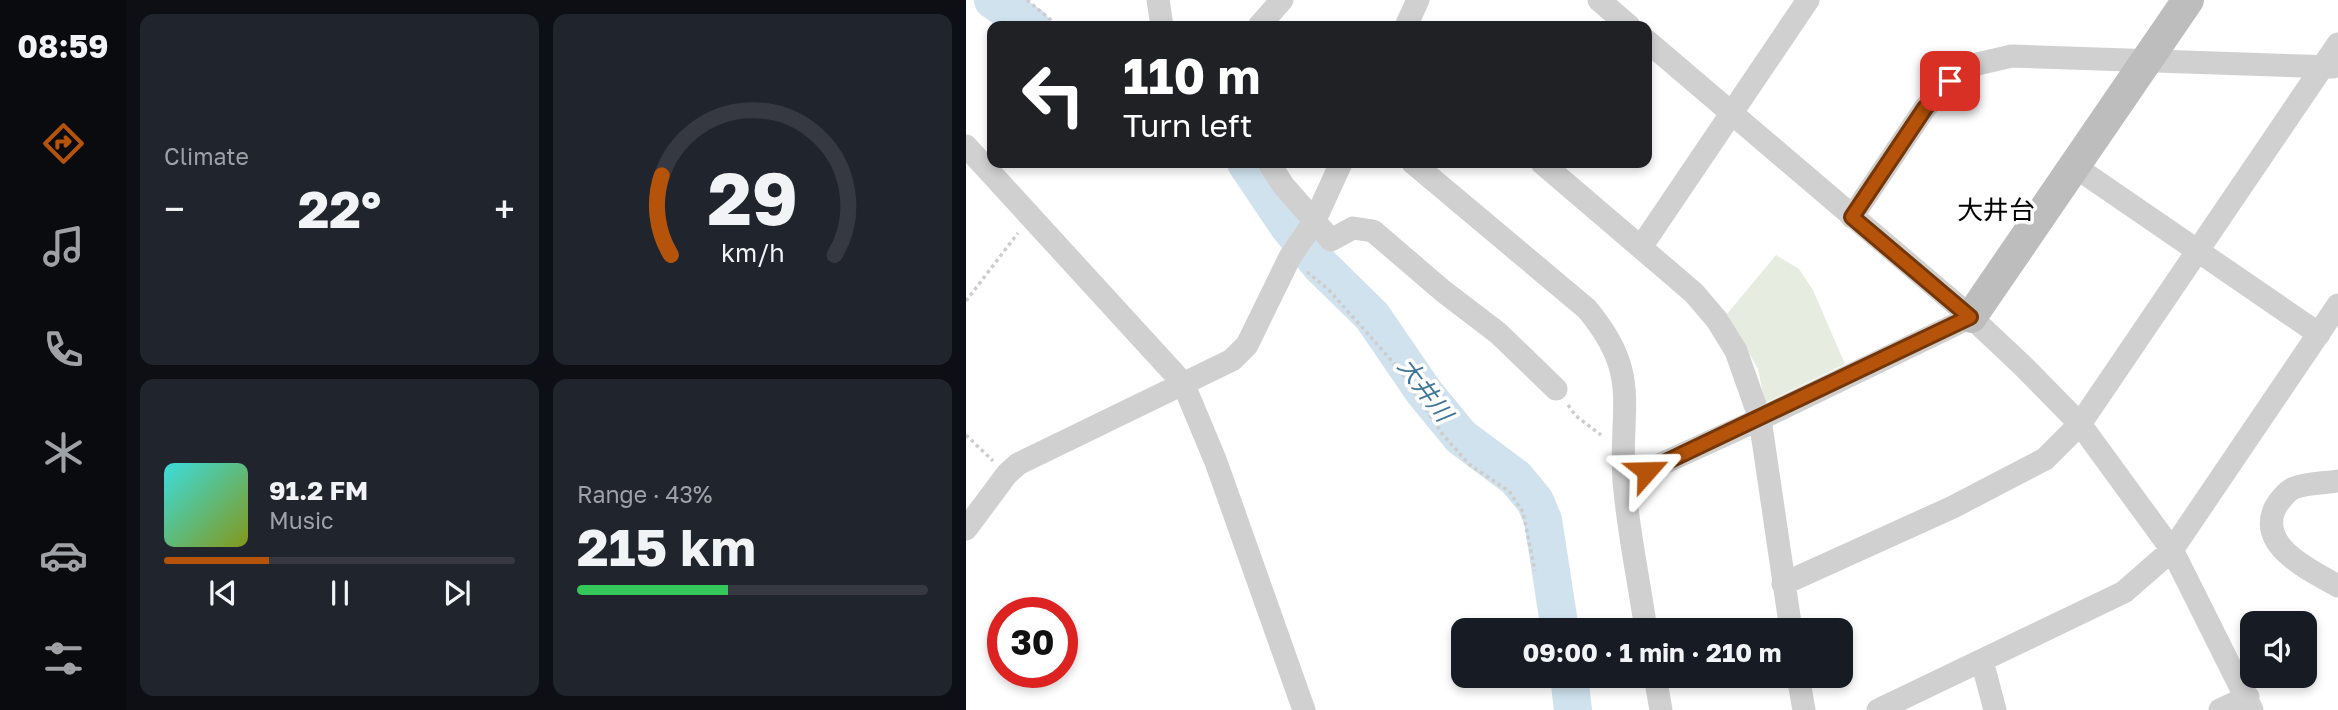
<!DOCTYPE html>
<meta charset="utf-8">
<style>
:root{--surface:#171b24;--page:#20242c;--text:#f1f3f6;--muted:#9ea1a6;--line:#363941;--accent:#b45309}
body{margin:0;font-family:"Golos Text","Noto Sans JP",sans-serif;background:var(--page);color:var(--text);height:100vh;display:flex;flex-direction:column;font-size:26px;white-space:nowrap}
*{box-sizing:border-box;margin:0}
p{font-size:23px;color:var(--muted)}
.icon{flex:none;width:38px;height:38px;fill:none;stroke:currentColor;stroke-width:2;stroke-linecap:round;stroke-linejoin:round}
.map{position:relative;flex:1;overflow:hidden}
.panel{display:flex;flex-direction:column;gap:14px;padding:14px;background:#0d0f14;width:840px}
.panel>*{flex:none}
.hud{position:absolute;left:21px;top:21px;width:665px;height:147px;border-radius:14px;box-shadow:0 4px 10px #0003;background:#202124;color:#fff;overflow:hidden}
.tools{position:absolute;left:1274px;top:611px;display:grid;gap:14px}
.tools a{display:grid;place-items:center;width:77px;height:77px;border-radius:14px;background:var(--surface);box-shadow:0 4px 10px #0003;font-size:35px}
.speed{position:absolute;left:21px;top:597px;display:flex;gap:14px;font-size:35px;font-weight:700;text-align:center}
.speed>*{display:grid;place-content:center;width:91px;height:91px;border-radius:50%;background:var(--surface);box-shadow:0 4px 10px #0003;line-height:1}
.speed .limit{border:10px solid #d22;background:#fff;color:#111}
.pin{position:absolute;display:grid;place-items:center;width:60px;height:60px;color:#fff;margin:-30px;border-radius:14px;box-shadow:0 4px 10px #0006}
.me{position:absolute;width:77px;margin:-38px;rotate:65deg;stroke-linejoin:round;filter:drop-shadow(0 0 5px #0008)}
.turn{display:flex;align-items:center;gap:24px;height:147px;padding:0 21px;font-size:32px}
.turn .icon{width:91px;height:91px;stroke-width:2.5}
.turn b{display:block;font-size:49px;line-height:60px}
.big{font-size:52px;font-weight:700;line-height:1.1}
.panel .tile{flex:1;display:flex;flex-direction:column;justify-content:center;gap:10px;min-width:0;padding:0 24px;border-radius:14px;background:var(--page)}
.panel .dial{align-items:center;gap:0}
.dial svg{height:182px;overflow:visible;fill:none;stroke:var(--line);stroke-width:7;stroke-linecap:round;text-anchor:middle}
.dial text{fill:var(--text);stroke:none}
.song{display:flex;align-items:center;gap:21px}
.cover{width:84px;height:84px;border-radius:10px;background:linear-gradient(135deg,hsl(180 70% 55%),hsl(70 70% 35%))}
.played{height:7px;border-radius:4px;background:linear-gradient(90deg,var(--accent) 30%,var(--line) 30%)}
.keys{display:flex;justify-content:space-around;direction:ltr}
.heat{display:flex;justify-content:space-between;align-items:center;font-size:38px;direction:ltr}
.charge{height:10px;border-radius:5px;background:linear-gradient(90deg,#34c759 43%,var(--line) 0)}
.panel .tiles{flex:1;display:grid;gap:14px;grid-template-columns:repeat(2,1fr)}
.trip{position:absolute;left:485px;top:618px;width:402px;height:70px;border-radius:14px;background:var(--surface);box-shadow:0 4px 10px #0003;font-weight:700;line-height:70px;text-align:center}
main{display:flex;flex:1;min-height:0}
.tab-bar{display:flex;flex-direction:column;width:126px;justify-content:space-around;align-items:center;background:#090b0e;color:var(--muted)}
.tab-bar .icon{width:49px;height:49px}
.tab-bar .selected{color:var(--accent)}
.tab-bar b{font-size:32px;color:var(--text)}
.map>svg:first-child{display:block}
.green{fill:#e6ecdf}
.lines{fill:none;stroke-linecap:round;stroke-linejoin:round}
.river{stroke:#cfe2ee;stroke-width:38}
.path{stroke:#cdcdcd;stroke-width:3.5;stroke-dasharray:3.5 3.5;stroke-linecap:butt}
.street{stroke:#d0d0d0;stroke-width:23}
.secondary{stroke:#bdbdbd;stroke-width:32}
.route-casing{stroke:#753606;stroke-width:18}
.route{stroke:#b45309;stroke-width:12}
.labels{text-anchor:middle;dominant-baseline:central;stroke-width:7;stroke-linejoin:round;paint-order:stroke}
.water-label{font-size:24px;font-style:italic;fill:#3f7597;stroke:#fff}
.quarter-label{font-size:26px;fill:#000;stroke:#fff}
</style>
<main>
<nav class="tab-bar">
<b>08:59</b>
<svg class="icon selected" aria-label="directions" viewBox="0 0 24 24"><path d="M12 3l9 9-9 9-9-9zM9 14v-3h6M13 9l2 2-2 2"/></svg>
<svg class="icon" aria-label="music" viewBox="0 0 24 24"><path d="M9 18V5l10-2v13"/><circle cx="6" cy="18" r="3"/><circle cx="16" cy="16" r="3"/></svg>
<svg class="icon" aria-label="phone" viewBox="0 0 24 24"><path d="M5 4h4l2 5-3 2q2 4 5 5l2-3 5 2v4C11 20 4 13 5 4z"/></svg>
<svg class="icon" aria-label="climate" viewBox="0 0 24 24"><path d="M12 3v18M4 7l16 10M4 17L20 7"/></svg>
<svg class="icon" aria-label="car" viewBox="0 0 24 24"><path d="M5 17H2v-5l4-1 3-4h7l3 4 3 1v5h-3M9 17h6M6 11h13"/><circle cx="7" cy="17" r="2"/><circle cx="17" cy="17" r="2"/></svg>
<svg class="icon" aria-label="filters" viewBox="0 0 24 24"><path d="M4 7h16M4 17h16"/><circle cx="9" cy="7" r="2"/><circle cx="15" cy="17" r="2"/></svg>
</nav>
<section class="panel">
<div class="tiles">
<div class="tile"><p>Climate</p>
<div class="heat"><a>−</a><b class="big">22°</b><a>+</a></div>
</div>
<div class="tile dial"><svg viewBox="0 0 100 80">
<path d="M14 69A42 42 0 1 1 86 69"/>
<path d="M14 69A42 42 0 0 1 10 34" stroke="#b45309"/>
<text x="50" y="56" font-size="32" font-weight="700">29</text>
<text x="50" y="72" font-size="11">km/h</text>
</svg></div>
<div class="tile">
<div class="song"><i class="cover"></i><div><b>91.2 FM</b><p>Music</p></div></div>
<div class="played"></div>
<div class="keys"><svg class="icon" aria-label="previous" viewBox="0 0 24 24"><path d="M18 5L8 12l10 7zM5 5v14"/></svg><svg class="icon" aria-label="pause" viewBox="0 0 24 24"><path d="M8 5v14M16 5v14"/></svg><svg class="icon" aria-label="next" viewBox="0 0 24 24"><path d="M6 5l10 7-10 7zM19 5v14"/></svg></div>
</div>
<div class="tile"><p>Range · 43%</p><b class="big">215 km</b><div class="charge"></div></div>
</div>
</section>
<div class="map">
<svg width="1372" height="710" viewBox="0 0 1372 710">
<rect width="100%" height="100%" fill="#fff"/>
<path class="green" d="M810 255 833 269 847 290 879 364 799 403 792 369 761 314Z"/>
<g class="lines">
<path class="river" d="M27 0 65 26
M280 163 321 224 355 266 406 316 458 392 495 437 550 478 569 501 577 520 594 630
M603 676 607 710"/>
<path class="path" d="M61 0 92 26
M341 272 362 289 433 369 477 435 504 465 543 491 557 512 569 571
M0 301 52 233
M602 405 610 416 635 435
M0 435 27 461"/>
<path class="street" d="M192 0 196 26
M633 0 663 26
M293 26 316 0
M440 26 452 0
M681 41 1005 317 1057 366 1114 424 1206 550 1286 710
M0 146 217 383 250 462 338 710
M303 163 317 185 365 240 387 228 407 231 477 291 532 333 590 389
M447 163 621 309C676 375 653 405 658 481 662 531 673 581 680 630
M576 163 728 293 751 320 770 351 794 419 825 630
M1108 166 1353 334
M886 217 959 108 984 81 1011 64 1046 56 1367 67
M675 247 842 0
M658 481 794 419 1005 317
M1372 481C1359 483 1340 483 1328 488 1321 491 1313 501 1309 508 1291 547 1346 571 1372 586
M0 529 41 474 52 464 266 360 281 345 324 257 348 222 375 163
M817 584 987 507 1079 459 1114 424 1372 44
M1016 661 1029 710
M689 676 695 710
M832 676 838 710
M912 710 1158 592 1206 550 1372 305
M1254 710 1282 697"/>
<path class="secondary" d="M1005 317 1222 0"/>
</g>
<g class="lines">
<defs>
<path id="route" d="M681 471 1004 317 886 217 959 108 984 81"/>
</defs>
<use href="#route" class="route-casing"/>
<use href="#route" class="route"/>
</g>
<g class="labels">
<g class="water-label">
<text transform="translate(460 389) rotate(53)">大井川</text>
</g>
<g class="quarter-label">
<text x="1030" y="209">大井台</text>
</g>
</g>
</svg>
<div class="tools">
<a><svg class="icon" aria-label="sound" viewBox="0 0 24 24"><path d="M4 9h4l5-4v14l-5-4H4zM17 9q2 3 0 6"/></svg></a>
</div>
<div class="speed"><div class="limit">30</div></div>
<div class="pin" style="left:984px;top:81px;background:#d93025"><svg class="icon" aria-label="arrive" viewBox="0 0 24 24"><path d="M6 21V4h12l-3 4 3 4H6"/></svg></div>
<svg class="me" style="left:681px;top:471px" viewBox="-20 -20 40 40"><path d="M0-17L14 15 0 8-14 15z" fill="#b45309" stroke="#fff" stroke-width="4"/></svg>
<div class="trip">09:00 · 1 min · 210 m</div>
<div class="hud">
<div class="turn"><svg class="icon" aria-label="left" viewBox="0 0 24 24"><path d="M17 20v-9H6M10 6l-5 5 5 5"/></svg><div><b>110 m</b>Turn left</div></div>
</div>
</div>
</main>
